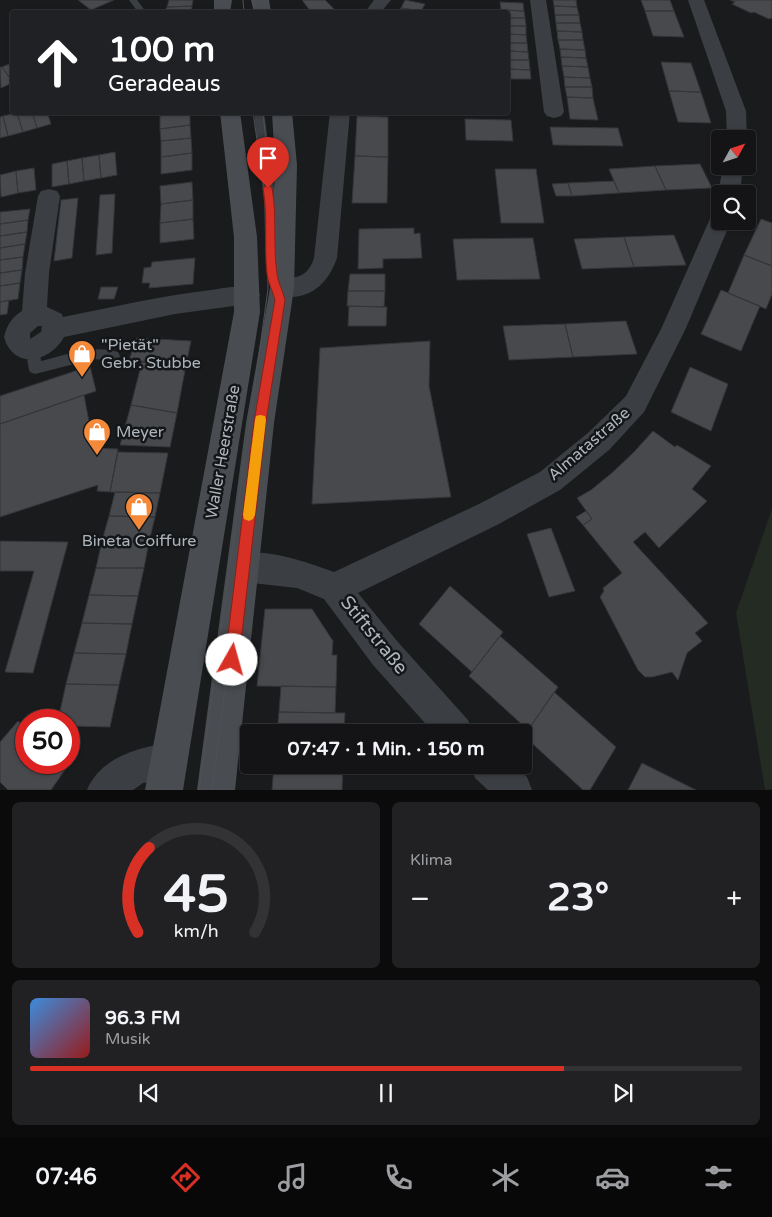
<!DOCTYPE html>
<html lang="de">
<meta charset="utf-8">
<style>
:root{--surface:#141416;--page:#212123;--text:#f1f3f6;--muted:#9d9ea1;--line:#333335;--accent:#d93025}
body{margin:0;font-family:"Varela Round",sans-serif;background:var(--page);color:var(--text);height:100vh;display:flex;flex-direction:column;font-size:19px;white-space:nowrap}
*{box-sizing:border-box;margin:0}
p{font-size:16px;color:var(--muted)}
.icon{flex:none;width:28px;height:28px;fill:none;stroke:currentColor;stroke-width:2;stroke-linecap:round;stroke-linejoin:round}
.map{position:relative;height:790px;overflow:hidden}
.details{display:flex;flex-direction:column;gap:12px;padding:12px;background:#0b0b0c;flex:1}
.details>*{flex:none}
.guide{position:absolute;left:10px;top:10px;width:500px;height:105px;border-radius:5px;box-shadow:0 1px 4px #0004,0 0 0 1px var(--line);background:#202124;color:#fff;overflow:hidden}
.needle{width:32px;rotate:50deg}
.controls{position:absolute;left:711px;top:130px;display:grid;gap:10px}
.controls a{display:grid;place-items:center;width:45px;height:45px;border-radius:5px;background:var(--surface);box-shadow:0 1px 4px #0004,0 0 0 1px var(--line);font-size:25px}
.speed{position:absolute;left:15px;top:709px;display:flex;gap:10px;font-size:25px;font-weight:700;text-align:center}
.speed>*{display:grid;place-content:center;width:65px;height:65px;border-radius:50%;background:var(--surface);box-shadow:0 1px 4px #0004,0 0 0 1px var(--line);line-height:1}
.speed .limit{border:8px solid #d22;background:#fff;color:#111}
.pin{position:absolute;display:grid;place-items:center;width:42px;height:42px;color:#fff;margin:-51px -21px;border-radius:50% 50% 50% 0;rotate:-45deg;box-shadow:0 0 5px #0007}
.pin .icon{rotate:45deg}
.me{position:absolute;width:55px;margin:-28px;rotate:7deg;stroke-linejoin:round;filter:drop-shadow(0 0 4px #0008)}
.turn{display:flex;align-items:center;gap:18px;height:105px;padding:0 15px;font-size:22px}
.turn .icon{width:65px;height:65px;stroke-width:2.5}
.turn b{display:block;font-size:35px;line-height:42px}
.big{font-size:38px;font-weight:700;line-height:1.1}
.details .tile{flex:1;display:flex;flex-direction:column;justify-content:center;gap:8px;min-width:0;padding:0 18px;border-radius:8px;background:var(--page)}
.details .dial{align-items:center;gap:0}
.dial svg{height:130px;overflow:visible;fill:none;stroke:var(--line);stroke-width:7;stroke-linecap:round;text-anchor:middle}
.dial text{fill:var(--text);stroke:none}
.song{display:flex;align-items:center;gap:15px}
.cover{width:60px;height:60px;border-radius:8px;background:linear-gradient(135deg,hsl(210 70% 55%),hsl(0 70% 35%))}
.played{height:5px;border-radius:2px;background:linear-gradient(90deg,var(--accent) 75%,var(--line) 75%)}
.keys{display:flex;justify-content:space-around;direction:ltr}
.heat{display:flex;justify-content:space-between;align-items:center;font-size:28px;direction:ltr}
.details .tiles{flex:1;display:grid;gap:12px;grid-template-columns:1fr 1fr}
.tile:last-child{grid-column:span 2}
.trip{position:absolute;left:240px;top:724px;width:292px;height:50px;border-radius:5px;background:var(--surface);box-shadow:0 1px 4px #0004,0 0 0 1px var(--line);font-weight:700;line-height:50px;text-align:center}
.tabs{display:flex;height:80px;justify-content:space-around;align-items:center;background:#080809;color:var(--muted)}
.tabs .icon{width:35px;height:35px}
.tabs .current{color:var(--accent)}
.tabs b{font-size:22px;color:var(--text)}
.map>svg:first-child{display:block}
.green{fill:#232b22}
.building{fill:#47494d;stroke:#343539}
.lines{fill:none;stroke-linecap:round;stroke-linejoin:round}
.lane{fill:#3b3e42;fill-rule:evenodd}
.street{fill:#3b3e42;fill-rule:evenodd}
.secondary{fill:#494d52;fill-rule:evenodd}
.tram{stroke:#4e5257;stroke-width:1}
.route{fill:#d93025;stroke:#8d1f18}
.slow{fill:#f59e0b}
.labels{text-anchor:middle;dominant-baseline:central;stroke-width:5;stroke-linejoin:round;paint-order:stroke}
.poi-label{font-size:16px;fill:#adb5bc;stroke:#151618;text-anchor:start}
.street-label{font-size:16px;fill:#adb5bc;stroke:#151618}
.near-street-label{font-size:19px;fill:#adb5bc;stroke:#151618}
</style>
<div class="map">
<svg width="772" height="790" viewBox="0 0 772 790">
<rect width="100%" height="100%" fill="#1a1b1d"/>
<path class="green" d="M772 509V789L765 790 736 613Z"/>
<path class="building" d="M78 0H114L91 10Z
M169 0H193L192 6 167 7Z
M302 0H325L337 12H308H311Z
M405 0 425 4 421 11 401 8Z
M553 0H576L577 7 554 6Z
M641 0H670L674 11H645Z
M730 0H772V18L769 19 754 12 751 13 732 4 735 2Z
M500 2 523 3 524 11 501 10Z
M192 6 191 12H164L167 7Z
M554 6 577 7 579 15H555Z
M401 8 421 11 398 12Z
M501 10 524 11 525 18H508V12H501Z
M645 11H674L684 37 653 36Z
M555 15H579L580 23H556Z
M508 18H525L526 26H508Z
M556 23H580L582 32 557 31Z
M508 26H526V35L508 34Z
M557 31 582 32 583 40H558Z
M508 34 526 35 527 43H508Z
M558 40H583L585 50 560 49Z
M508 43H527L528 52 508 51Z
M560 49 585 50 586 58 561 57Z
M508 51 528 52 529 60H508Z
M561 57 586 58 588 67 562 66Z
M508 60H529L530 70 508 69Z
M661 62 691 63 701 92 669 91Z
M12 63V81L2 67Z
M562 66 588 67 590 78 564 77Z
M0 67H2L12 81V83L1 88Z
M508 69 530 70 531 79H508Z
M564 77 590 78 592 87H565Z
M565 87H592L593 98 567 97Z
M669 91 701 92 711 123 678 122Z
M567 97 593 98 598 120 570 119Z
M32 112H47L51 124 37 128Z
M32 112 37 128 23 132 17 113Z
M190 112V125L160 129V116Z
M17 113 23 132 8 136 3 116Z
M3 116 8 136 0 138V117Z
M357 116 388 117V157L355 156Z
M465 119 511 120 513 141 466 140Z
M190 125 191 138 161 141 160 129Z
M550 127 618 128 623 146 553 145Z
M191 138 192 153 161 157V141Z
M115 152 117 175 101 178 99 155Z
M192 153V170L161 174V157Z
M99 155 101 178 84 181 82 158Z
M355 156 388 157 387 203H352Z
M82 158 84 181 69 184 67 161Z
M67 161 69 184 52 187V164Z
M700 164 712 188 666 190 655 166Z
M655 166 666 190 619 193 609 169Z
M34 168 36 190 18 193 16 171Z
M495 169H536L544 223H501Z
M16 171 18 193 1 197 0 175Z
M614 181 619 193 572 196 568 183Z
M192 182 193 200 161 204 160 186Z
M568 183 572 196H556L552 184Z
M115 194 112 253 96 255 100 195Z
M78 198 72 258 54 261 61 200Z
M193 200V219L160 223 161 204Z
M30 209 28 220 0 224V212Z
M193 219 194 239 160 243V223Z
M761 219 772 223V266L744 255Z
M28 220 27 232 0 236V224Z
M414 228V234L420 233 422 258 383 259V268L358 269 359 229Z
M27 232 25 244 0 248V236Z
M674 235 686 265 634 267 624 237Z
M624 237 634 267 582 269 574 239Z
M533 238 540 279 457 280 453 239Z
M25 244 23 257 0 260V248Z
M744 255 772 266V294L766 309 728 293Z
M23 257 22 270 0 273V260Z
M195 258 193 284 149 288 150 283H142L144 268 151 267 152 262Z
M22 270 20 283 0 286V273Z
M350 274H385V291H348Z
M20 283 18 299 0 302V286Z
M101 287H118L114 299H98Z
M721 290 760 306 741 351 701 334Z
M348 291H385L384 307 347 306Z
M9 300 7 314 0 315V302Z
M349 306 387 307 386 326H348Z
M626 321 637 354 573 357 565 324Z
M565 324 573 357 509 360 503 326Z
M137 338 191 341 186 365 129 360Z
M430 341 429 386 451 497 312 504 320 348Z
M142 362 186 365 177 413 131 405Z
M90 366 96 391 0 424V396Z
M690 367 728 384 711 431 671 412Z
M84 395 94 448 118 449 110 492 97 491 98 485 0 517V424Z
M131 405 177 413 170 447 120 445Z
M653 431 675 447 677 445 711 466 692 489 707 501 659 548 645 532 633 542 708 623 695 633 702 641 687 653 678 680 672 672 652 677H645L638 670 600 597 604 591 603 588 622 573 583 525 592 519 577 498 591 490 613 472 634 452Z
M118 452 168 453 160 493 110 492Z
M115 492 160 493 155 517 109 516Z
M586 511 592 519 583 525 576 517Z
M109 516 155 517 149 542 102 541Z
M551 528 575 591 549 597 527 534Z
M0 541 68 542 33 673 5 672 34 571H0Z
M102 541 149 542 144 568H96Z
M96 568H144L138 596 89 595Z
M450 586 503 632 472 672 419 624Z
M89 595 138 596 132 624 82 623Z
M265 609H312L333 641 332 655H337L336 687 257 686Z
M82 623 132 624 126 654 74 653Z
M500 636 558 687 528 730 469 676Z
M74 653 126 654 119 685 66 684Z
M66 684 119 685 110 727 69 726V720H58Z
M281 686 336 687 335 713 279 712Z
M554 692 616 747 590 790H583L524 736Z
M279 712 345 713 344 732H277Z
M18 721 26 728V762L69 764 51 790H8L0 782V742Z
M642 763 696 790H628Z
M274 765H343L342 790H272Z"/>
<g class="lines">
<path class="lane" d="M129 0H137L146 12H138Z
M254 112H264L276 202 278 271 276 274H268L266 271 264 202Z
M34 343 39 344 41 361C66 355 93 344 118 352L120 356 118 360 113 361 94 359 35 374 30 372C27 365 26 351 29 344Z"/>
<path class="street" d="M374 0H391L381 12H365Z
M530 0H546L564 112 561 116 554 118 547 116 544 112Z
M688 0H704L746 111 747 139H727L726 111Z
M330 112H350L337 258C327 287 305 304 274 294L270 288 274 282C293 275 306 282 314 258Z
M723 166H743L740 194H720V197L718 194Z
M49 189 57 191 60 196 49 273 47 307 62 314 63 317C112 307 161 296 211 290 226 288 242 284 256 288L260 295 256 302 248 304 175 314 64 337C50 363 13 370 4 337 7 325 12 317 22 311L25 273 38 196 41 191ZM38 326H42L41 332 30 339V333Z
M720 213V221H731L686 328 644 412 609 450 560 490 499 524 358 593 397 641 468 720 473 732H433L373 665 324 599 297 588 243 582 232 578 228 567 232 556C260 545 307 562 334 572L479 504 540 472 589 432 626 396 662 327 709 221 712 215Z
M169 743 181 749 187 761 181 773 169 779 143 783 133 790H87C100 758 138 747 169 743Z
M470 765H514L527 777 532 790H488L475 778Z"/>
<path class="secondary" d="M214 0H232L230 12H214Z
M251 0H269L271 12H254Z
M220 112H240L257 237 260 312 183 790H145L234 312V237Z
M272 112H292L297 165 294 288 274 423 235 790H197L246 423 270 288 275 165Z"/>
<path class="tram" d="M243 0 244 12
M253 0 254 12
M199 790 268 289 266 203 253 112
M212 790 277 289C281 229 268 171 263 112"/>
</g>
<path class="route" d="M268 184 272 188C277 216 273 245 277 274 278 283 283 291 285 300L266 422 239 660 237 665 232 667 227 665 225 660 254 422 275 300C273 291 268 283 267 274 264 245 268 216 263 188Z"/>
<path class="slow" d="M260 415 265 416 266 420 255 515 253 519 249 521 244 519 243 515 255 420 256 416Z"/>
<defs>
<symbol id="shop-pin" viewBox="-11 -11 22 30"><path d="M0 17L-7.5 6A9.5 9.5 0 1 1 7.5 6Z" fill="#f4893a" stroke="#151618"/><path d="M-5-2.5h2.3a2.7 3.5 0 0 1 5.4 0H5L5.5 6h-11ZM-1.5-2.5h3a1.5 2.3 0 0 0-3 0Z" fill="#fff"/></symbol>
</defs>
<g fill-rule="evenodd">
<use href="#shop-pin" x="66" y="338" width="32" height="43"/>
<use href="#shop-pin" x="81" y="416" width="32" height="43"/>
<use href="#shop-pin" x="123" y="491" width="32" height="43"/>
</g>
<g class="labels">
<g class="poi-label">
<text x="101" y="345">"Pietät"<tspan x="101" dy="18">Gebr. Stubbe</tspan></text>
<text x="116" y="432">Meyer</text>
<text x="139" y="541" text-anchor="middle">Bineta Coiffure</text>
</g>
<g class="street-label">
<text transform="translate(589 444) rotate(-41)">Almatastraße</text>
<text transform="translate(223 452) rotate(-80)">Waller Heerstraße</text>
</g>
<g class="near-street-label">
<text transform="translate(374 635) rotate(51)">Stiftstraße</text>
</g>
</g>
</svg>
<div class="controls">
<a><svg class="needle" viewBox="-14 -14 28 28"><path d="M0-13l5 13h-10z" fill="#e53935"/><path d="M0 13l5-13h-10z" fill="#9d9ea1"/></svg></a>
<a><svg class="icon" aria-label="search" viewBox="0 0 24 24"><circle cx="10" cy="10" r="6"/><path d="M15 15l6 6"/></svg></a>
</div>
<div class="speed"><div class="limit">50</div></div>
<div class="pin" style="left:268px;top:188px;background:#d93025"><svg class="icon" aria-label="arrive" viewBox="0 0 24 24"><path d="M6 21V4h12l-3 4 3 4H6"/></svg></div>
<svg class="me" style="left:232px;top:660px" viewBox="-20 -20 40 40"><circle r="19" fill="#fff"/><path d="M0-13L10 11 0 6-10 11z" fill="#d93025"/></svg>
<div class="trip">07:47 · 1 Min. · 150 m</div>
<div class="guide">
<div class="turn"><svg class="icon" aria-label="ahead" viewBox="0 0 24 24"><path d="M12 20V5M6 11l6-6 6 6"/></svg><div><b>100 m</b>Geradeaus</div></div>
</div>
</div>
<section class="details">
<div class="tiles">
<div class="tile dial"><svg viewBox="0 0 100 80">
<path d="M14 69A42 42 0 1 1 86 69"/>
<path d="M14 69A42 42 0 0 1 21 17" stroke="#d93025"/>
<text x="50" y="56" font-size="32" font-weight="700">45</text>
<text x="50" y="72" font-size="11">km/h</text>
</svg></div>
<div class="tile"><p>Klima</p>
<div class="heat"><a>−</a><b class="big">23°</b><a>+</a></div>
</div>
<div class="tile">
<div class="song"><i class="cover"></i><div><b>96.3 FM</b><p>Musik</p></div></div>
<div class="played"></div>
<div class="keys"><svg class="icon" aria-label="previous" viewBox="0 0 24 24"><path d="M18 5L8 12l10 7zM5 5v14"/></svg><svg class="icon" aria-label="pause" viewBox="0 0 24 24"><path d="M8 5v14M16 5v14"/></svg><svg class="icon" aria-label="next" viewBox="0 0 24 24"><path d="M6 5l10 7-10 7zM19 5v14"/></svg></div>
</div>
</div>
</section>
<nav class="tabs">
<b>07:46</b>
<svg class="icon current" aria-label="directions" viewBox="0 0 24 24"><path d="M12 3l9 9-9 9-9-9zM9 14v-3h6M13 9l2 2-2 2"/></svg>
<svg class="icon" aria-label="music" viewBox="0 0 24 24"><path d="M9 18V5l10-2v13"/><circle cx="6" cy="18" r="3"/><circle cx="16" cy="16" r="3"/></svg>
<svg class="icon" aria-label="phone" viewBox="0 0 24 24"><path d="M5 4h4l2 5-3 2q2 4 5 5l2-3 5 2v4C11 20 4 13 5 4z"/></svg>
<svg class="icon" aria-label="climate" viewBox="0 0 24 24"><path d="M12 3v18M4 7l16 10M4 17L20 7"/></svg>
<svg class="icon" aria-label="car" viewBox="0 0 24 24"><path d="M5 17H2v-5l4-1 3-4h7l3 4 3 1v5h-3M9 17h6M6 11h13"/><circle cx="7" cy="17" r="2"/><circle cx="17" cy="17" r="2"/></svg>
<svg class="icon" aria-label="filters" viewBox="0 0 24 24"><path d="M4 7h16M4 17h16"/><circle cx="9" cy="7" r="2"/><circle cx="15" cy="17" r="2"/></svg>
</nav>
